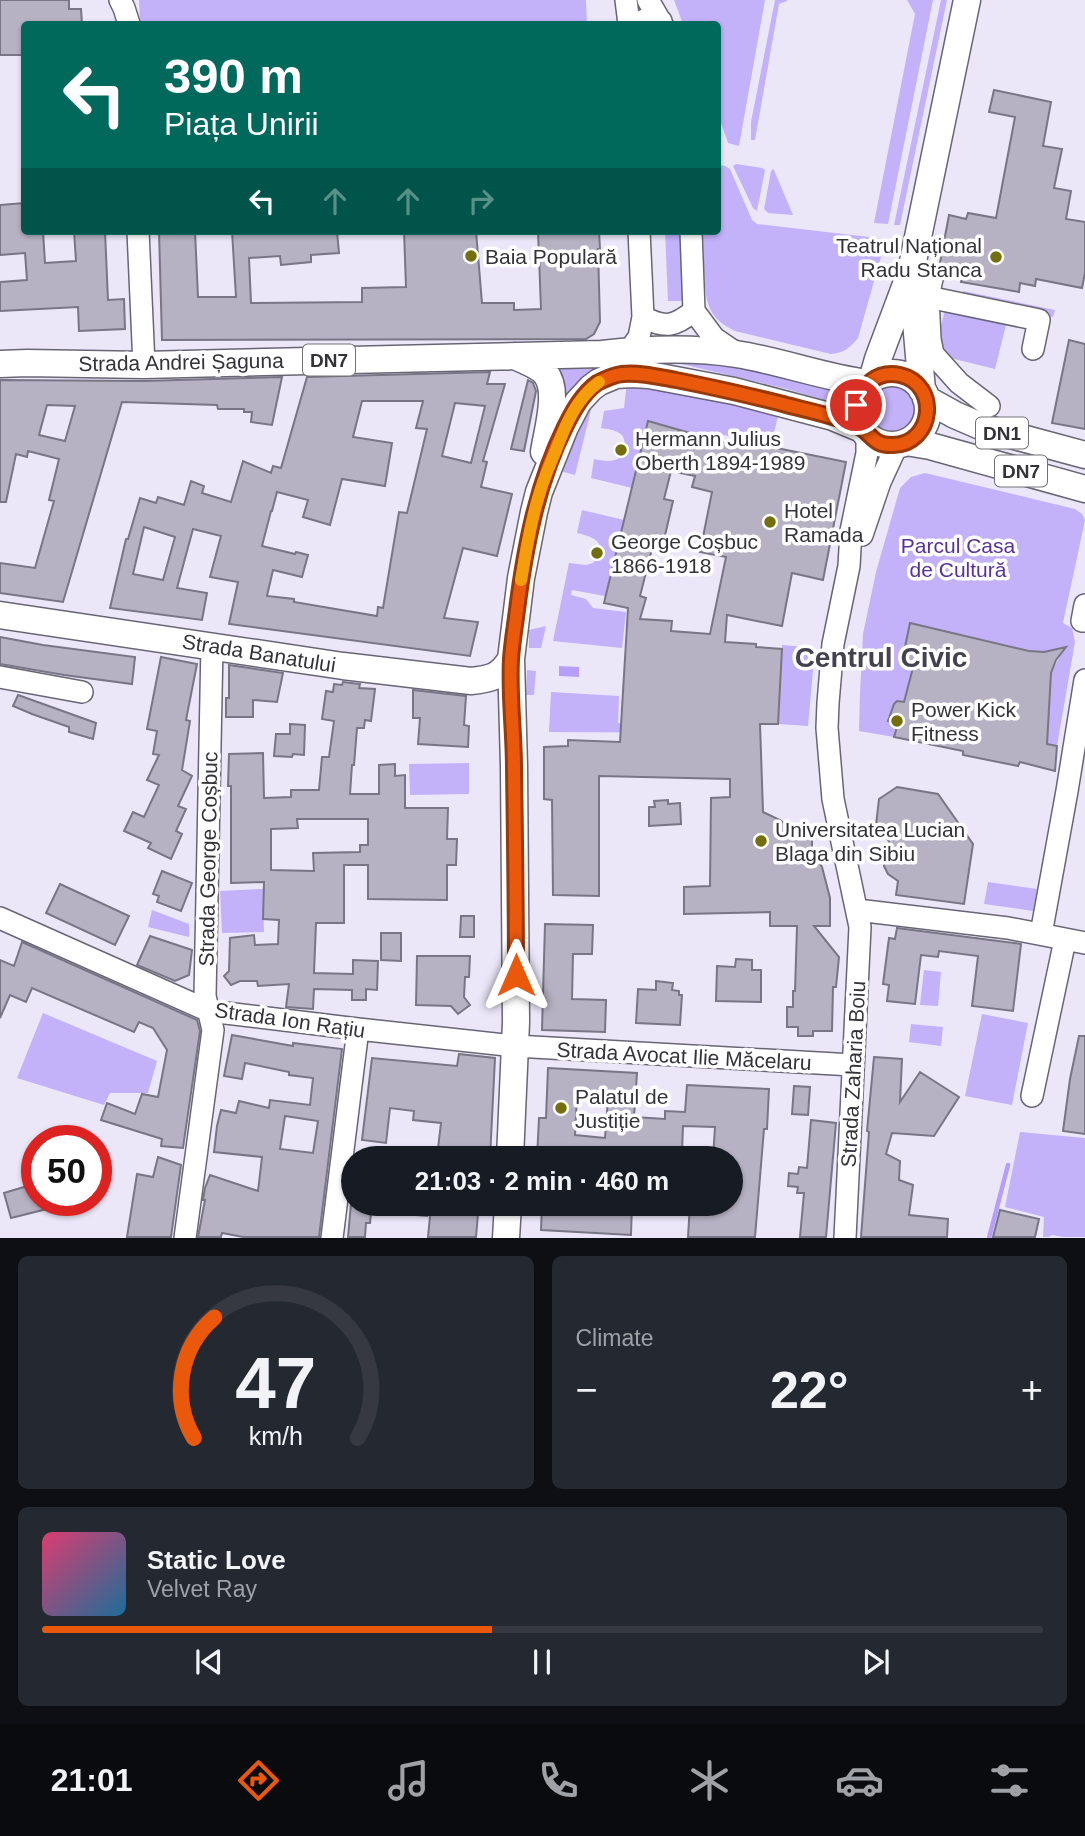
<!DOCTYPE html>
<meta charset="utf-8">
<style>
:root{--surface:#171b24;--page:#242831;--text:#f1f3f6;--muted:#9ea1a6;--line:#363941;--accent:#ea580c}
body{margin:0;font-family:Helvetica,sans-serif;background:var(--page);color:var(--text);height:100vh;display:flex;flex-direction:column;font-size:26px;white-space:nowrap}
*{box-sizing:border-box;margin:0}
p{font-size:23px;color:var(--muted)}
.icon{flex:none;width:38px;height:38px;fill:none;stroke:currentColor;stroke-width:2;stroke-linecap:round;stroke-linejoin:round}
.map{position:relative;height:1238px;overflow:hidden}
.panel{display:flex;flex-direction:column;gap:18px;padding:18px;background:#0d0f14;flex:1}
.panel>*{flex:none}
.banner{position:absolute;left:21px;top:21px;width:700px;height:214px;border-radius:7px;box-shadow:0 2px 5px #0004;background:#00695c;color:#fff;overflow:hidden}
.speed{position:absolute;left:21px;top:1125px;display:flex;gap:14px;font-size:35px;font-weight:700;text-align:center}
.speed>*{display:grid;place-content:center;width:91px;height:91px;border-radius:50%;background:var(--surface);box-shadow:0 2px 5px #0004;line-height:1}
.speed .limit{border:10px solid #d22;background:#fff;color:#111}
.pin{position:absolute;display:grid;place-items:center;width:60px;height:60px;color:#fff;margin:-30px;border:4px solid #fff;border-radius:50%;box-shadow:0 2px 7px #0007}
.me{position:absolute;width:77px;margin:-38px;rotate:0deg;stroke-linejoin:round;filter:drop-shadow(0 0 5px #0008)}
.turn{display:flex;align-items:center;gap:24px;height:147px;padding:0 28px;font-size:32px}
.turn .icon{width:91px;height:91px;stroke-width:2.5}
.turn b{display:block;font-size:49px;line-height:60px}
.lanes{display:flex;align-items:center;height:66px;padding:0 28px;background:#0003;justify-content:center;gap:35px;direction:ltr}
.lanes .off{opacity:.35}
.big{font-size:52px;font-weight:600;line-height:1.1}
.panel .widget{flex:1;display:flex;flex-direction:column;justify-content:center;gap:10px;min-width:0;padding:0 24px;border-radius:10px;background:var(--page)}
.panel .dial{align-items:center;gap:0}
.dial svg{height:182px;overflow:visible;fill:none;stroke:var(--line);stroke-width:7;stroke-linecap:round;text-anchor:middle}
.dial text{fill:var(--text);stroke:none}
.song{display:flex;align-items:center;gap:21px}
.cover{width:84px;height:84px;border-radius:10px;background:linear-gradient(135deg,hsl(340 70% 55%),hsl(200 70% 35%))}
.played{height:7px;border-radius:4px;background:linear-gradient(90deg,var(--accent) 45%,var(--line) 45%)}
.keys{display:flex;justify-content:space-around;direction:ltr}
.heat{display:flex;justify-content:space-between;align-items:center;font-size:38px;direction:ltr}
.panel .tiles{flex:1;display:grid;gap:18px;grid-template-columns:1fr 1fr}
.widget:last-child{grid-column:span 2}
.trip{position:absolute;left:341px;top:1146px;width:402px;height:70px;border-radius:35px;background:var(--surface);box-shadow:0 2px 5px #0004;font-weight:600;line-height:70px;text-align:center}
.tab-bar{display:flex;height:112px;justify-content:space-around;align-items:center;background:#090b0e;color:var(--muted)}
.tab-bar .icon{width:49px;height:49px}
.tab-bar .active{color:var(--accent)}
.tab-bar b{font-size:32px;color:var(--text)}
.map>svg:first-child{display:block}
.green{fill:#c3b1fa}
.water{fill:#b79ff9}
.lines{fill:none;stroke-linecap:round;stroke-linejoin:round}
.stream{stroke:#b79ff9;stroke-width:4.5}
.building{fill:#b6b2c3;stroke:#787585;stroke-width:2;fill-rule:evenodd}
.minor-casing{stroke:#686574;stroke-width:24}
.major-casing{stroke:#686574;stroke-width:29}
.minor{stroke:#fff;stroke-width:21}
.major{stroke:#fff;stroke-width:26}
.route-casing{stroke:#983908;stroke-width:18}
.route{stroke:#ea580c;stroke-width:12}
.slow{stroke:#f59e0b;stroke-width:12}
.poi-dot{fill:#746f0e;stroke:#fff;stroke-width:2.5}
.labels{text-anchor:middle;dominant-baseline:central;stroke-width:7;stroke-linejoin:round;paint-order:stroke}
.shield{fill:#fff;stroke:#727075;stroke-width:2}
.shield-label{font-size:19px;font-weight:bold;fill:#35333a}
.poi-label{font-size:21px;fill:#35333a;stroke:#fff;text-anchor:start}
.street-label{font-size:21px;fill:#35333a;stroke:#fff}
.park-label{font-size:21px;fill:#573298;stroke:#fff}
.district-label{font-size:28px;font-weight:bold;fill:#454250;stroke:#fff}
</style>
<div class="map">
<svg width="1085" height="1238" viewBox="0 0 1085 1238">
<rect width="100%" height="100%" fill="#ebe7f9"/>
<path class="green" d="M139 0H586L587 24H140Z
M674 0H765L739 146 728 143 718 114V24H683Z
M775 0H787V1L779 4 755 140H751V122Z
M907 0H933L888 224 874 223 915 14Z
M941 0H947L900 225H894Z
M736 164 762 168 765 170 757 211 753 208 733 166Z
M720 165 725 166 730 169 752 220 757 224 886 239 858 338C850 348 843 353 831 354L735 331C705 317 706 299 704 270 704 257 703 244 703 231H718V166Z
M773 169 774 170 793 215 768 213 764 209 771 171Z
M665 231H681L685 301H668Z
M963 291 1055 310 1053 317 961 299Z
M945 310 1006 325 995 369 934 354Z
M673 362 737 367 842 388 840 405 787 389Z
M600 365 586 375 564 409 553 368Z
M627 381 779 412 771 445 719 434 717 441 648 421 632 488 591 478 594 459C606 462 624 464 625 446 625 444 624 437 622 435 617 430 607 429 601 428L604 411 624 408Z
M869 409a23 23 0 1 1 46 0a23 23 0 1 1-46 0Z
M593 402 575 475 560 471 573 434Z
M925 473 1075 509 1082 514 1085 520 1063 623 1072 628 1075 642 1057 746 1047 744 1051 673 1061 654 1058 649 1044 652 914 664 904 702 898 701 892 708 888 720 898 724 894 737 859 731 860 693 863 634 876 572 900 488 911 477Z
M582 510 624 520 605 596 572 590 571 595 586 599 593 608 626 612 622 648 553 641 569 563 586 565 593 563C610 544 595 537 577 533Z
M546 626 541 648H529V630Z
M782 645 815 648 808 726 778 724Z
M527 670 536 671 534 695H526Z
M551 692 619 696 618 723 718 728V733L549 732Z
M469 763V794L410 795 409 764Z
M988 882 1037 889 1033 911 984 904Z
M279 888 263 898 264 932 222 933 220 891Z
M152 910 189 924V937L148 927Z
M924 970 941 972 938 1006 920 1005Z
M43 1013 157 1061 148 1093H110L104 1105 17 1078Z
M982 1014 1028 1023 1012 1105 965 1096Z
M911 1024 943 1027 941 1046 909 1042Z
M1020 1132 1085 1138V1237H1063L1052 1235 1049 1237H1043L1044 1217 1005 1207Z"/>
<path class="water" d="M559 666 579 667V677L559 676Z"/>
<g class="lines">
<path class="stream" d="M989 1238 1008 1165"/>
</g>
<path class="building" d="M0 0H69V9H81L82 24H24V55H0Z
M994 90 1051 102 1043 146 1062 149 1054 188 1071 191 1066 219 1085 222V273L1082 288 1036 279 1035 286 1020 283 1019 292 961 282 962 276 943 273 939 268 949 215 966 219 968 213 996 218 1015 117 989 112Z
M24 203V231H43L45 263 76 261 74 231H105L108 300 124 299 125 329 79 331 78 307 0 311V282L27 280 25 253 0 255V205Z
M159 231H195L198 297H236L232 231H337L339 253 311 255V262L281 265 280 256 249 258 251 303 362 302V288L406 287 404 231H476L482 303H514V310L541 309 538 231H599L600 249H598L600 322 594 334 586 339 162 340Z
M1069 340 1085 344V429L1052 423Z
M490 372 487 384H505L483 461 487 462 481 487 512 494 497 556 463 548 444 618 478 622 470 656 229 624 238 582 210 577 221 536 193 529 177 588 207 593 202 620 110 608 126 539H128L140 498 156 503 158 497 184 505 191 481 204 486 202 493 231 502 243 461 271 473 273 466 281 468 307 377ZM362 401H423L416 428 427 429 407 513 399 512 383 608 378 607 377 616 294 602V599L267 596 273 570 302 577 308 555 296 552 295 554 262 546 271 511H272L277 492 308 500 303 517 330 525 342 479 385 486 392 443 353 437ZM455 403 485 406 471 463 442 456ZM144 527 175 537 163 580 133 574Z
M282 377 272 425 251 422 252 412H244V409H218L217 405 122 402 63 602 0 593V563L35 568 54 501 49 500 59 459 28 451 27 457 16 454 6 502H0V380L144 381ZM47 405 75 406 65 441 39 435Z
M528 380 533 383 536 391 524 451 511 449Z
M648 421 732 445 733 439 846 462 823 580 792 573 782 626 727 615 725 642 756 644V647L782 649 778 724H760L763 812 780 820 793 830H812V852L822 867 830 898V926H814L839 957 836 987H833L832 1031H813V1036H798V1027H787V1007H793V991H795L797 926H770V912L684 914V887L710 886 711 798 730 797V779L599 776V896L553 895 552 800 544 799V747L568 746V740L620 742 628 608 604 603ZM671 471 695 476 692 487 712 492 700 552 726 557 710 634 671 631 672 621 640 619 646 598 640 596 654 541 663 544 673 501 664 499Z
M910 623 1029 651 1044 652 1066 647 1056 660 1051 673 1047 744 1057 746 1055 771 1020 762 1018 766 963 755V751L894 737 898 724 888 721 894 704 897 701 904 702 914 664 902 661Z
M0 637 43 645 135 657 132 684 64 675 0 664Z
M161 657 197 664 186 720 190 721 182 770 192 776 178 806 186 809 176 831 182 834 171 859 148 848 151 843 124 831 133 812 144 817 159 785 147 780 159 755 153 754 157 731 147 729Z
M229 665 283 673 277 702 253 700V717H226V698H229Z
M343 682 360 684 359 688 375 689 371 721 365 720 364 728H357L354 765H352L350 794H379V765L395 764V776L405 775V808H448L447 839H457L456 865H447V900L368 899V865H344V923H316L314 973 353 974V960L378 961 377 990 366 989V1000H352V990L314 989 313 1009 286 1007 289 984 258 986 257 981H240L231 985 224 976 229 971 230 938 254 935 255 945 278 944 279 920 263 919 264 882 231 883V786H228L229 754 263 753 264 798 291 797V790H319L322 757H329L334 721 322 719 326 691 333 692 334 684 342 685ZM297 819H368V845H360V852L313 853 314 871 271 870V829L298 828Z
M413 690 466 696 464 725 469 726 468 747 418 744 420 718H413Z
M18 695 96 723 93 739 69 732V727L32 714 13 706Z
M290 724 305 725 304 755 293 754 292 757 274 756 276 734H290Z
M897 787 938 794 973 844 964 904 896 895 898 881 888 874 884 866 889 841 876 825 879 799Z
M668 800V804L680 803 681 824 649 826V807H655L654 801Z
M162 871 192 883 181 911 157 902 159 896 153 894Z
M60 884 129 916 115 945 46 913Z
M461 916H474V937H460Z
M545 924 593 925 592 954H573L572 999 606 1000 605 1032 542 1030Z
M897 928 1021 944 1013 1011 972 1006 978 956 939 951 938 957 921 955 915 1004 887 1001 889 985 883 984 889 938 895 939Z
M381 933H401V961L381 960Z
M150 936 192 950 189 975 175 981 137 965Z
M22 942 197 1020 200 1031 183 1148 161 1146 162 1139 101 1120 107 1103 135 1114 142 1094 158 1097 167 1050 153 1028 139 1022 134 1032 32 988 26 1002 10 995 0 1018V960L14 966Z
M417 956H470L469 977H465L464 997 470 1005 458 1014 451 1006 416 1005Z
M736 959 752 960V970H761V1002L716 1001 717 966 735 967Z
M656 981 673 983 672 990 679 991V995H682L680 1025 636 1023 638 989 656 990Z
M232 1035 293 1046V1043L342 1049 319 1237H243L222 1233 221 1237H198L205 1200H203L205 1188 210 1175 258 1191 262 1157 214 1152 217 1126 221 1110 236 1113 239 1101 269 1108 270 1100 310 1105 313 1078 289 1075V1072L245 1063 242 1079 224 1076ZM285 1116 318 1121 313 1153 280 1149Z
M1079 1036H1085V1134L1063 1131 1070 1079Z
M459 1054 495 1058 490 1158 437 1157 441 1123 413 1120 414 1111 390 1108 386 1143 362 1140 372 1058 457 1066Z
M874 1057 902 1059 900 1102 920 1072 959 1097 934 1136 892 1133 886 1154 900 1161 899 1180 913 1185 909 1215 948 1219 947 1237H861L869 1132 867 1131Z
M548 1068 637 1073 634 1117 665 1119V1111L685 1112 687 1085 769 1089 767 1129H764L755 1237H688L690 1204H732V1158H713L715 1127 683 1126 682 1152 644 1151 643 1158H537L539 1118H546ZM577 1097 608 1099 605 1138 575 1135Z
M794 1086 810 1087 808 1115 792 1114Z
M811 1120 836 1123 826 1237H800L804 1193H797L798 1187 788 1186 789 1173 798 1174 799 1167 807 1168Z
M158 1157 181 1165 171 1237H127L137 1174 153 1177Z
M37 1183V1200H62L63 1205 11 1218 4 1193Z
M351 1204H372L370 1223H366L365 1237H348Z
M392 1204H428L427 1216 392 1213Z
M542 1204 603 1206V1204H632L631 1235 541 1230Z
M431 1206 461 1209V1212L478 1214 476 1237H428Z
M1000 1210 1039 1219 1035 1237H993Z"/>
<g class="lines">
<defs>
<path id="minor" d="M120 0 124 8 129 24
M626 0 629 24
M648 0 662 24
M635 24 647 19 661 21
M138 231 144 365
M691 231 694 311 714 338 736 353
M932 279 928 297 930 339 933 354 959 383 989 406
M928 297 1039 320 1033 349
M643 317C666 329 675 326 694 311
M629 351 639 337 643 317 639 231
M862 535 880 482 897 445
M1085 605 1082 621H1085
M0 677 82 692
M857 910 1008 928 1085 943
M0 918 209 1011 358 1029 515 1046 853 1065
M1041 934 1067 791 1085 680
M1032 1096 1065 940
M185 1238 213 1030 205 996 212 645
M332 1238 358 1029
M845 1238 860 927 833 799 827 728 828 703 833 644 849 566 851 531 867 453V435"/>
<path id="major" d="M912 276 922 390
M515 356C525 361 538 365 545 373 560 390 547 431 544 452
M0 364 27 363 144 365 602 354C647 349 692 347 736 354 781 361 822 377 867 383
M856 409a36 36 0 1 1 72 0a36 36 0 1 1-72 0Z
M872 380 878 359 911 271 967 0
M926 399 955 415 985 428 1085 455
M906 442 930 446 1085 489
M0 615 343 666 471 681C491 679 500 677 511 659
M510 1158 516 1022 514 766 511 659 521 578 534 512 539 492 565 427 578 402 591 388 599 382 616 375 632 374 649 375 734 391 833 417 862 429
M506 1238 508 1204"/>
</defs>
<use href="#minor" class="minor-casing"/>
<use href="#major" class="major-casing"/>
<use href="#minor" class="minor"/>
<use href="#major" class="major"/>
</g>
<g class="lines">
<defs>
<path id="route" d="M516 975C516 906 515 837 514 768 514 732 509 695 511 659 512 643 515 626 517 610 525 547 537 484 565 427 573 411 582 394 597 383 605 379 614 375 622 374 640 372 659 377 676 380 712 387 747 395 783 404 804 410 843 417 861 428 873 436 874 446 893 445 934 444 940 384 900 375 878 370 861 385 856 405"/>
</defs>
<use href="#route" class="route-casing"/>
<use href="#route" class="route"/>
<path class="slow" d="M521 580C526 552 530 523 539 495 543 480 550 465 556 450 566 424 576 399 599 382"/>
</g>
<g class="poi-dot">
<circle cx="471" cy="256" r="7"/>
<circle cx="996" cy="257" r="7"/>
<circle cx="621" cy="450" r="7"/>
<circle cx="770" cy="522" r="7"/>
<circle cx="597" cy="553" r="7"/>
<circle cx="897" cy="721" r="7"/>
<circle cx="761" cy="841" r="7"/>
<circle cx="561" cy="1108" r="7"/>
</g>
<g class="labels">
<g class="shield">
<rect x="303" y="344.5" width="52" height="31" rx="5"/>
<rect x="976" y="417.5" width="52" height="31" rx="5"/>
<rect x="995" y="455.5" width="52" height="31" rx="5"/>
</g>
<g class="shield-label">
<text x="329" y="360">DN7</text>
<text x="1002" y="433">DN1</text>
<text x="1021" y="471">DN7</text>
</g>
<g class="poi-label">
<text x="982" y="245" text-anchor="end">Teatrul Național<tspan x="982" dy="24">Radu Stanca</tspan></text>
<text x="485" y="256">Baia Populară</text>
<text x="635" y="438">Hermann Julius<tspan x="635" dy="24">Oberth 1894-1989</tspan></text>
<text x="784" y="510">Hotel<tspan x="784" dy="24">Ramada</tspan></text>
<text x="611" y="541">George Coșbuc<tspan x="611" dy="24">1866-1918</tspan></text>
<text x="911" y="709">Power Kick<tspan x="911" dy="24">Fitness</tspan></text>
<text x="775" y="829">Universitatea Lucian<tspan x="775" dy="24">Blaga din Sibiu</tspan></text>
<text x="575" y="1096">Palatul de<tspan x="575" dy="24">Justiție</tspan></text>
</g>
<g class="street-label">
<text transform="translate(181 362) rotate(-1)">Strada Andrei Șaguna</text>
<text transform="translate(259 653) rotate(9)">Strada Banatului</text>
<text transform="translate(208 859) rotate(-89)">Strada George Coșbuc</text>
<text transform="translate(290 1020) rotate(8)">Strada Ion Rațiu</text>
<text transform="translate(684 1056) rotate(3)">Strada Avocat Ilie Măcelaru</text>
<text transform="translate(853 1074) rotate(-87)">Strada Zaharia Boiu</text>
</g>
<g class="park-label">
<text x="958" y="545">Parcul Casa<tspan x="958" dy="24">de Cultură</tspan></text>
</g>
<g class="district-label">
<text x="881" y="657">Centrul Civic</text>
</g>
</g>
</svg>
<div class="speed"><div class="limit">50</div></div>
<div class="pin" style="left:856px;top:405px;background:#d93025"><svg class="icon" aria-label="arrive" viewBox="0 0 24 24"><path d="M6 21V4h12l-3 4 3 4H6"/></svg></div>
<svg class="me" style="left:516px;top:975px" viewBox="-20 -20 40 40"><path d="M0-17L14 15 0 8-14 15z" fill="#ea580c" stroke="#fff" stroke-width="4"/></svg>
<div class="trip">21:03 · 2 min · 460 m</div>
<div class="banner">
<div class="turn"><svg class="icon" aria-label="left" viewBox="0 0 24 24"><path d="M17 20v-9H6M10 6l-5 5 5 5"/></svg><div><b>390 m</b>Piața Unirii</div></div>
<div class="lanes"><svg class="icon" aria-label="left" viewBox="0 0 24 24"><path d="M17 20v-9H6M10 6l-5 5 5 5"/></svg><svg class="icon off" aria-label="ahead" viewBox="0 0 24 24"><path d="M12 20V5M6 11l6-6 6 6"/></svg><svg class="icon off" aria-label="ahead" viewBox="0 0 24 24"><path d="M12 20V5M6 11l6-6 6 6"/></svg><svg class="icon off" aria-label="right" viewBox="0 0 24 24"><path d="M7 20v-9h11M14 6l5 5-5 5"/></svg></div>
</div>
</div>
<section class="panel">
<div class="tiles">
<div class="widget dial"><svg viewBox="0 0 100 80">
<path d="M14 69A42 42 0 1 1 86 69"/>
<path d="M14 69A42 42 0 0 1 23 16" stroke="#ea580c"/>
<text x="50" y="56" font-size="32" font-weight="700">47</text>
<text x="50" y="72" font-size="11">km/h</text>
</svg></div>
<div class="widget"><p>Climate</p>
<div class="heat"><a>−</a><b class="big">22°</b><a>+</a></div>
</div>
<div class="widget">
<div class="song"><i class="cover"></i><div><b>Static Love</b><p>Velvet Ray</p></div></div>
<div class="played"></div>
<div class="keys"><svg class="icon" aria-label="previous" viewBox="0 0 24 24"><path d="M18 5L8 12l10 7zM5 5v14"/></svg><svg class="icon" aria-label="pause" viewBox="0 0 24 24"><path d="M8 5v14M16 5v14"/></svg><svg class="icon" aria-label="next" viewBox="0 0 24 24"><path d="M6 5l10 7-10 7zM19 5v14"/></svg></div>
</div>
</div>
</section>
<nav class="tab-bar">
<b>21:01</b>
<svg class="icon active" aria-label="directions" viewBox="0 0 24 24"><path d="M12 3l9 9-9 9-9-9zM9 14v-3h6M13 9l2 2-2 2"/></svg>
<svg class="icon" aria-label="music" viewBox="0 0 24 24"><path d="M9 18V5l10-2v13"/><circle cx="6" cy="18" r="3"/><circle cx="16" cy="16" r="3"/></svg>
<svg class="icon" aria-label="phone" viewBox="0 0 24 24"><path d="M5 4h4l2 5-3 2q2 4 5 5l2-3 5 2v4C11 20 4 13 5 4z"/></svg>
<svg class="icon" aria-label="climate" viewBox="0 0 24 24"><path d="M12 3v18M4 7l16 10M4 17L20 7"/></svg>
<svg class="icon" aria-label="car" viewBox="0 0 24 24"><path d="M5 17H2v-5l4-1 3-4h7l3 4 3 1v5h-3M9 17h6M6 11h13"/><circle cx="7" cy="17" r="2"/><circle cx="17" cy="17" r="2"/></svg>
<svg class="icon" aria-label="filters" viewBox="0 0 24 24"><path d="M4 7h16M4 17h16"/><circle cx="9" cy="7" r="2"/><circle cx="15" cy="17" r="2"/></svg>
</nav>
